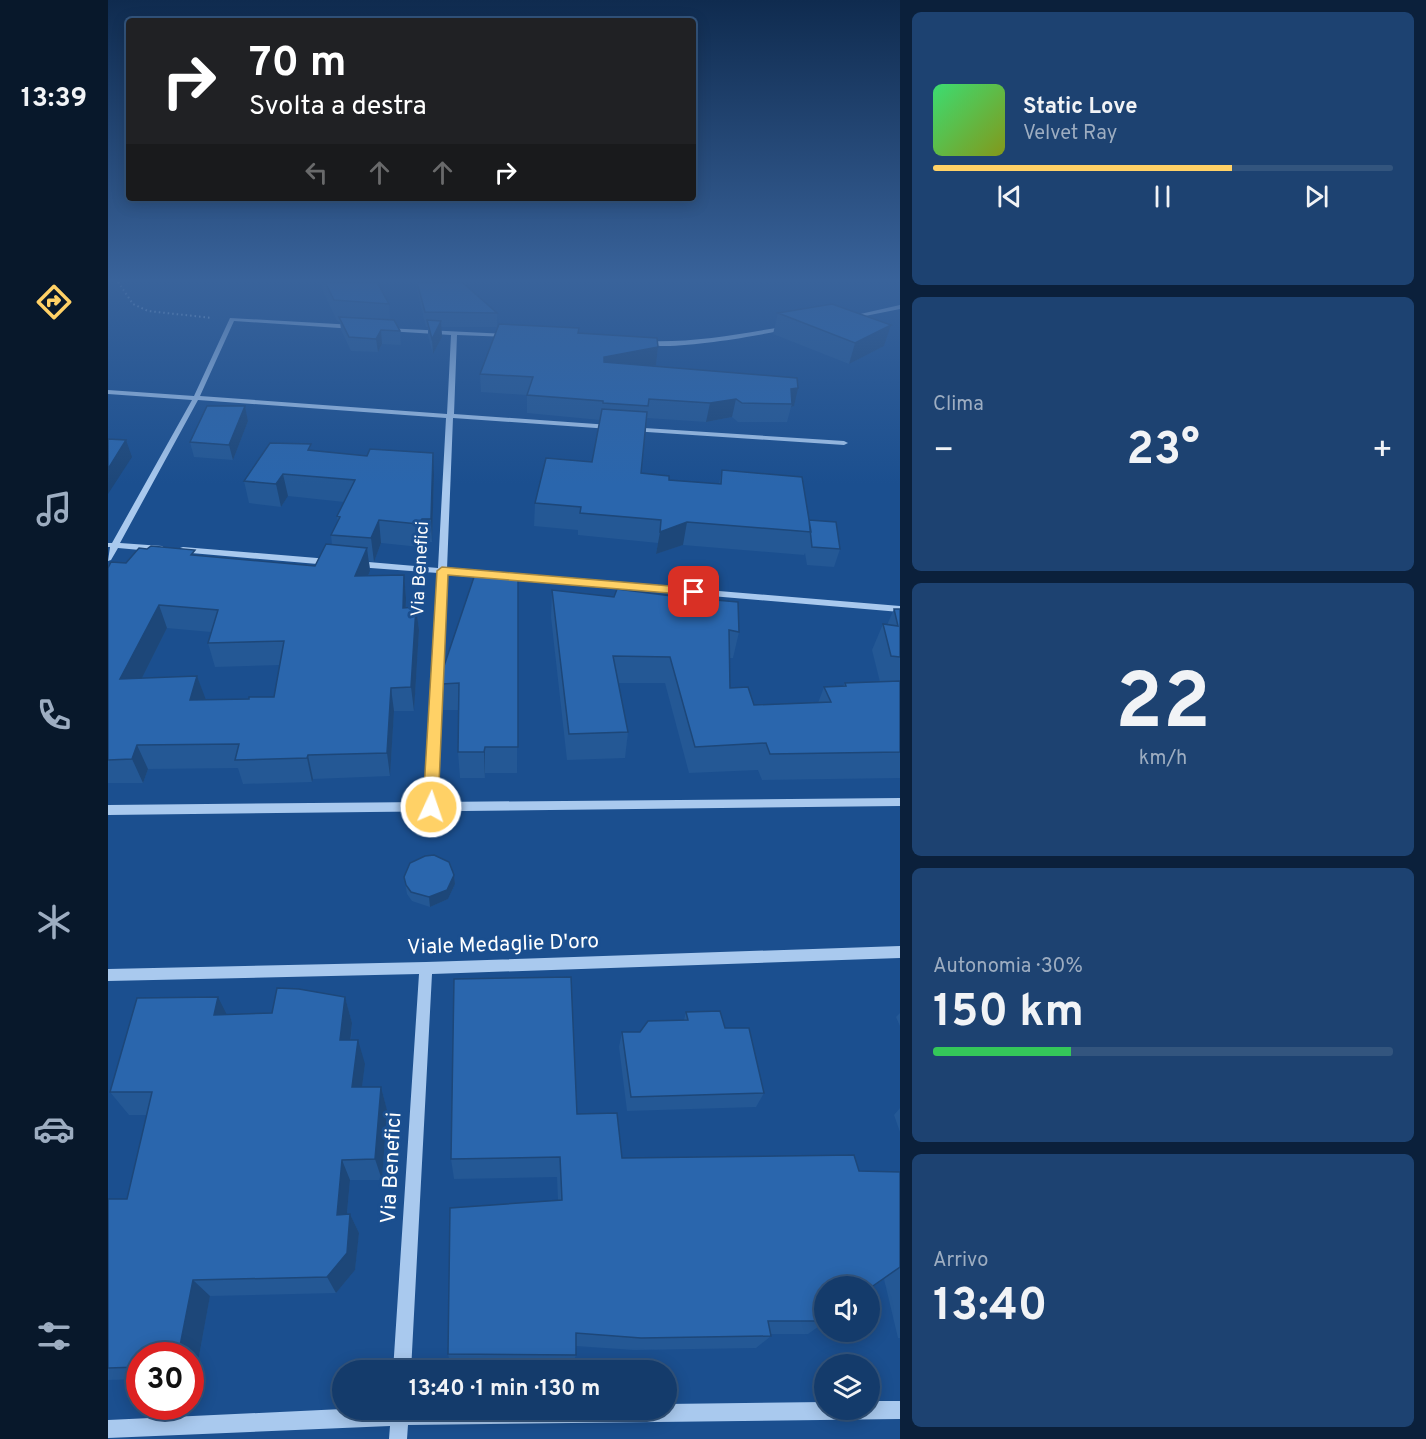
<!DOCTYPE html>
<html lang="it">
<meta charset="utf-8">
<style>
:root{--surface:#143b6b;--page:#1d4271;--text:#f1f3f6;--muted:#9dadc1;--line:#33557e;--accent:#ffd166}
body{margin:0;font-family:Overpass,sans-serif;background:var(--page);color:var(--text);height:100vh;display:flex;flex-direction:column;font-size:22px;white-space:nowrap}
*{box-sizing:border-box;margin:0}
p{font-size:20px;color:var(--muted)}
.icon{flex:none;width:33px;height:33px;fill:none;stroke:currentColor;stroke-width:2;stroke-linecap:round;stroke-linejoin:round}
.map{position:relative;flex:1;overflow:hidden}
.side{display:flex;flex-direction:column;gap:12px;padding:12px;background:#0b203b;width:526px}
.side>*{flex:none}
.top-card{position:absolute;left:18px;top:18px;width:570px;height:183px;border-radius:6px;box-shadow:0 3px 15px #0003,0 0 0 2px var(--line);background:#202124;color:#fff;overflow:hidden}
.tools{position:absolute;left:706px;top:1276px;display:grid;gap:12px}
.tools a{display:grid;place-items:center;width:66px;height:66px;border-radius:50%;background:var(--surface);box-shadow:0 3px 15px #0003,0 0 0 2px var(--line);font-size:30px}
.speed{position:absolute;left:18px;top:1342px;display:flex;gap:12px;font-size:30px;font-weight:700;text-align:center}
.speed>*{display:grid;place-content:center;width:78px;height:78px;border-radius:50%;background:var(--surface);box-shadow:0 3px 15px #0003,0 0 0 2px var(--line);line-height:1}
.speed .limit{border:9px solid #d22;background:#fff;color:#111}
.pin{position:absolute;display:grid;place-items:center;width:51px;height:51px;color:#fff;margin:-26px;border-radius:12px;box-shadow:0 3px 9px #0006}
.me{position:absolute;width:66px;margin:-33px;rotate:3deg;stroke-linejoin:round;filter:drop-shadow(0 0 4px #0008)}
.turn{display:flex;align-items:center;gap:21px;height:126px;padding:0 24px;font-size:27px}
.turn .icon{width:78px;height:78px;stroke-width:2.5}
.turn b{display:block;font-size:42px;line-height:51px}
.lanes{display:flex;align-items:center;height:57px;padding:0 24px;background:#0003;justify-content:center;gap:30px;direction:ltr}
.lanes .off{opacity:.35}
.big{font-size:45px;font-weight:700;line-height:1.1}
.side .widget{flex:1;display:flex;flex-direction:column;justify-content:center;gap:9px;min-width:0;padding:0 21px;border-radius:9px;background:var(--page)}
.side .dial{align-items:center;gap:0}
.dial b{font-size:78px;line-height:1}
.song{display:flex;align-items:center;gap:18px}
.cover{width:72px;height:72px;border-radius:9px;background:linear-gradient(135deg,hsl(140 70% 55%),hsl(70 70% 35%))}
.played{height:6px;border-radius:3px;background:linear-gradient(90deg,var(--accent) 65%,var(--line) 65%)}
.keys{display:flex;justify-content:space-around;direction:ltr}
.heat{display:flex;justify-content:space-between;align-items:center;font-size:33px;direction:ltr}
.charge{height:9px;border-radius:4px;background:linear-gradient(90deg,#34c759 30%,var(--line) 0)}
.trip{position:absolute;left:224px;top:1360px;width:345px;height:60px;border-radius:30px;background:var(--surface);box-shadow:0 3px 15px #0003,0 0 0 2px var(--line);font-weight:700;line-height:60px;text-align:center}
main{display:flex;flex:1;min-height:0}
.tabs{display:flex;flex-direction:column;width:108px;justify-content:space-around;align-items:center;background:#08182b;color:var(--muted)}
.tabs .icon{width:42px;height:42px}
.tabs .active{color:var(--accent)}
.tabs b{font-size:27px;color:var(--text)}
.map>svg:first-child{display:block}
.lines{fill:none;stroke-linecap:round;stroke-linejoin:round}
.path{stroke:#a9c9ee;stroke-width:2;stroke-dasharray:1.5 3;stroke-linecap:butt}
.minor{fill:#a9c9ee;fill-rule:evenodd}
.wall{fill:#245895;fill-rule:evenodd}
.shaded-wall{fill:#1d4779}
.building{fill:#2a66ad;stroke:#1d4779;stroke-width:1.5;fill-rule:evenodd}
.route{fill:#ffd166;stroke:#a68842;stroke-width:1.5}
.labels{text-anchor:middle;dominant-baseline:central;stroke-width:6;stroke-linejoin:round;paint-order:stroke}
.street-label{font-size:18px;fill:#fff;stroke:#1b4f8f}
.near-street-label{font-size:21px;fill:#fff;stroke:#1b4f8f}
</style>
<main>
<nav class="tabs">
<b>13:39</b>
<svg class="icon active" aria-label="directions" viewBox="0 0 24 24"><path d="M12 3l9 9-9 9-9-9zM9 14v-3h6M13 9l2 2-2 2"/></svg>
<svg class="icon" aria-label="music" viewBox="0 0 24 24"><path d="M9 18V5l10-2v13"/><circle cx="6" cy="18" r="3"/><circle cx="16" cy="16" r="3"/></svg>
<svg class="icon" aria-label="phone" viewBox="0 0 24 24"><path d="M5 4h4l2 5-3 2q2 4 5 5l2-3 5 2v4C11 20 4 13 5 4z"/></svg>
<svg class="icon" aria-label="climate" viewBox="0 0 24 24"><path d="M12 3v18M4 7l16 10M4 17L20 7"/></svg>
<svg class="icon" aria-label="car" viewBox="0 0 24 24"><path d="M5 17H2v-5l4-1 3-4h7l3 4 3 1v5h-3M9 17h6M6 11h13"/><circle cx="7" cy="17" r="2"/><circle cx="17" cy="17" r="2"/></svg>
<svg class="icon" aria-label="filters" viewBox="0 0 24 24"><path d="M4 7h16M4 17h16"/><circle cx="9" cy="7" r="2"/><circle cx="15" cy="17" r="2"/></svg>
</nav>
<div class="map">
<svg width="792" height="1439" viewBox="0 0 792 1439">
<rect width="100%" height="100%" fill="#1b4f8f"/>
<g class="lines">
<path class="path" d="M10 282 25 304 40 311 104 318"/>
<path class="minor" d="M792 305V309L742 319 739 317Z
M122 318 246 325 249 327 246 329 126 321 92 396 339 414 343 335 279 331 276 329 277 328 399 334 401 335V337L349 335 346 414 502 425 506 427 502 429 345 418 339 569 379 572 383 575 379 578 339 574 329 802 792 798V806L0 815V805L318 802 330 573 249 567 245 564 249 561 330 568 338 418 90 400 12 543 54 546 58 549 54 552 10 548 3 560 0 561 2 547H0V543H4L84 400 0 394V390L86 396Z
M679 326 681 327V329C654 335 556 353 534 343L537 341C585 343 632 334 679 326Z
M521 427 736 441 740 443 736 445 524 431H521Z
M75 547 221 559 225 562 221 565 72 552V548Z
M395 573 792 606V612L392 578 391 576Z
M792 946V958L324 974 303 1371H285L311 974 0 981V969L318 962Z
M762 1401H792V1419L300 1425 299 1439H281L282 1426 0 1438V1420L234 1409 558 1410V1404L717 1402V1410H762Z"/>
</g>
<path class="wall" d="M213 282H269L281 304 282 320 292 331 293 345 274 344 270 352 243 351 233 330 232 322 229 321 215 291Z
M307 282H354L389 313V327H333L334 337 325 354 320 336V327H318Z
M670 313 783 325 776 346 741 364 665 334Z
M471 328 470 333 550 347 548 365 542 366 689 378 686 406 683 407 679 422H630L624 417 598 422 539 418 533 473 561 480 611 484 614 470 701 520 732 549 726 567 699 565 697 553 696 555 575 545 548 554 550 543 470 535V530L426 526 427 503 484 462 492 420 419 413V395L373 392 372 374Z
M137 406 140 421 125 460 86 457 82 442Z
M204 451 326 475 324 542H315L312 547 273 543 266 562 261 561 262 571 260 576 296 575 298 598V607H308L311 630 306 711H286L282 776 205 779 204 782 135 784 130 768 40 769 35 783H0V568L18 563 88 555 207 566 224 545 223 535 230 522 229 516 236 502 180 496 173 507 141 503 136 481ZM59 628 103 632 100 643 107 667 172 665 166 697 141 699 97 700 89 676 34 678Z
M410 575 409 773H377V778H352L350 752 351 710H335L333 684Z
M444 590 506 597 578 598 579 593 608 600 631 632 625 658H621L622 688 646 705 710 703 716 687 735 686 737 683 772 682 764 650 775 624 779 625 786 609H792V778L654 780 650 770 581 773 557 683H510L520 732 517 758 459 760 443 617Z
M346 875 347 884 340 899 322 907 304 901 299 894 296 877Z
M237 997 244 1023 243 1040 257 1064 254 1087H273L279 1110 274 1180H242L239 1214H242L251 1233 247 1270 228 1293 102 1296 87 1378H82V1356H32V1379L0 1380V1199H19L39 1115H21L2 1092 119 1015 164 1013Z
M578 1012 617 1028 656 1093 648 1107 519 1111 511 1047 514 1032H532L576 1020Z
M792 1013V1026L788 1017Z
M792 1108V1132L786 1115Z
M469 1114 514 1158 751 1171 792 1172V1338H790L776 1279 762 1289V1287H717V1322L700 1334H662L663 1336 648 1348 526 1350 468 1346V1355L464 1366H343L340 1354 450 1200 449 1177 346 1179 343 1159Z"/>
<path class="shaded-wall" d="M333 321 334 337 325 354 324 339Z
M783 325 776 346 741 364 747 343Z
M273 330 274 344 270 352 268 339Z
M550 347 548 365 494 375 496 357Z
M690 388 686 406 683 407 684 404 683 389Z
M628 399 624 417 598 422 602 403Z
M137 406 140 421 125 460 121 445Z
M18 440 24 457 0 494V469Z
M325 453 326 475 324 542 323 519Z
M175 474 180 496 173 507 168 484Z
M314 519 315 542 312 547 310 524Z
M271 520 273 543 266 562 263 538Z
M579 522 575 545 548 554 552 532Z
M259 548 262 571 250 600 247 576Z
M296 575 298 598 297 631 295 608Z
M51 605 59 628 22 702 12 679Z
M308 607 311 630 306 711 303 687Z
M89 676 98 700H82Z
M283 688 286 711 282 776 279 753Z
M29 745 40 769 35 783 24 759Z
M377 747V778L376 752Z
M200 755 205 779 204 782 199 758Z
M346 875 347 884 340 899 322 907 321 897Z
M110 997 123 1023 106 1015Z
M237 997 244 1023 240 1065 232 1040Z
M250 1040 257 1064 251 1110 244 1087Z
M273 1087 279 1110 274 1180 267 1159Z
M234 1160 242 1180 237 1234 229 1215Z
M242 1214 251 1233 247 1270 228 1293 219 1277Z
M85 1280 102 1296 87 1378 82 1375V1356H70Z"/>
<path class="building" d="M217 282H269L281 304 226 300Z
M309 282H354L389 313 317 312Z
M724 304 783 325 747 343 670 313Z
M231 317 286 320 292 331 273 330 268 339 241 337Z
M319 320 333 321 324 339Z
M391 324 471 328 470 333 549 338 550 347 496 357V362L689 378 690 388 683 389 684 404 634 403 628 399 602 403 541 399 540 406 495 403V401L419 395 425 377 372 374Z
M99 406H137L121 445 82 442Z
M494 409 539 412 533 473 561 476V480L613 484 614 470 694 477 703 532 579 522 552 532 553 520 472 513 473 507 427 503 438 458 484 462Z
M0 439 18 440 0 469Z
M162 443 203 444 200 450 259 456 262 449 325 453 323 519H314L310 524 271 520 263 538 223 535 232 517 229 516 247 480 175 474 168 484 136 481Z
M701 520 728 522 732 549 704 547Z
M218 544 259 548 247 576 296 575 295 608 308 607 303 687 283 688 279 753 200 755 199 758 127 760 131 744 29 745 24 759 0 760V568L3 562 18 563 31 548 39 549 43 546 87 550 83 555 207 566ZM51 605 110 610 100 643 176 641 166 697H141V699L82 700 89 676 12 679Z
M368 571 410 575V747H377L376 752H350L351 683 333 684 334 672Z
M509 589 579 598V593L608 596V600L630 602 631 632 621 630 622 688 640 687 646 705 723 702 716 687 738 686 737 683 792 681V752L662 754 658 743 587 747 562 657 505 656 520 732 461 734 444 590 506 597Z
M786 609H792V657L783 656 775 624 790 626Z
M326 855 341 862 346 875 339 890 321 897 303 892 298 885 296 877 302 863 317 856Z
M463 977 469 1114 509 1113 514 1158 746 1155 751 1171 792 1172V1267L762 1288V1287H717V1321H660L663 1336 533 1338 468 1333V1355L340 1354 342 1208 454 1200 452 1157 343 1159 346 979Z
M169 988 191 989 237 997 232 1040H250L244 1087H273L267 1159 234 1160 229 1215 242 1214 239 1253 219 1277 85 1280 70 1356H32V1367L0 1368V1199H19L44 1092H2L29 998 110 997 106 1015 164 1013Z
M612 1011 617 1028H641L656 1093 523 1097 514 1032H532L540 1021 580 1020 578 1012Z"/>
<linearGradient id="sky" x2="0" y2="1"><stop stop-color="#0f2b4f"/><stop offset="0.58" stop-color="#39639b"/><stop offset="1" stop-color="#39639b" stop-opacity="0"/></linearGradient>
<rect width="792" height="484" fill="url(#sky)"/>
<path class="route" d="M334 567 586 588 592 592 586 595 340 575 330 807 328 811H318L315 807 329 571Z"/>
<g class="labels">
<g class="street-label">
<text transform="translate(313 569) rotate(-87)">Via Benefici</text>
</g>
<g class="near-street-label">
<text transform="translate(395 945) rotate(-2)">Viale Medaglie D'oro</text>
<text transform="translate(284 1168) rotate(-87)">Via Benefici</text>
</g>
</g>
</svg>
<div class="tools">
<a><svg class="icon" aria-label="sound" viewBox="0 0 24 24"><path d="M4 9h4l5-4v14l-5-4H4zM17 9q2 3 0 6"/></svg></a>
<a><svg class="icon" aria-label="layers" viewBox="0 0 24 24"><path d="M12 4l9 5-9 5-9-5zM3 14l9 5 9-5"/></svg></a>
</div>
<div class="speed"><div class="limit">30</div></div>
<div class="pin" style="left:586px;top:592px;background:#d93025"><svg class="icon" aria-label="arrive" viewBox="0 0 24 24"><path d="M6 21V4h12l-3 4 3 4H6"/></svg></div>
<svg class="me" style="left:323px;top:807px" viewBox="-20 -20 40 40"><circle r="17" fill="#ffd166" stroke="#fff" stroke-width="3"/><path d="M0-11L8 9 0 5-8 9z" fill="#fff"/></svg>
<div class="trip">13:40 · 1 min · 130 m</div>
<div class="top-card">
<div class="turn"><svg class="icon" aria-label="right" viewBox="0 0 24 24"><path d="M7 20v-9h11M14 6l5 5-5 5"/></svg><div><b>70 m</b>Svolta a destra</div></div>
<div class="lanes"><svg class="icon off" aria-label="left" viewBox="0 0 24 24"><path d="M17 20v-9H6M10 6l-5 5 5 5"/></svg><svg class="icon off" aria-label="ahead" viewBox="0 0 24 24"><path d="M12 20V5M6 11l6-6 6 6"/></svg><svg class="icon off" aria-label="ahead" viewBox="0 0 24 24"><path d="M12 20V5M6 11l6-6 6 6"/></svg><svg class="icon" aria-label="right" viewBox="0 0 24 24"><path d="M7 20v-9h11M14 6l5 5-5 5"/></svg></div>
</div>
</div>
<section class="side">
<div class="widget">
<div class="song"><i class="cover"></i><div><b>Static Love</b><p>Velvet Ray</p></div></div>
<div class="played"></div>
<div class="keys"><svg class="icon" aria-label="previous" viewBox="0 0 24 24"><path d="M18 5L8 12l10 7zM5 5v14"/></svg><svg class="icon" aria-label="pause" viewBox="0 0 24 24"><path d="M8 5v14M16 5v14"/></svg><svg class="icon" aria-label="next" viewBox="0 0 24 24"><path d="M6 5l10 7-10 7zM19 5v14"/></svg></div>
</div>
<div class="widget"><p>Clima</p>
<div class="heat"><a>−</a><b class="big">23°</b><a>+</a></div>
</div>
<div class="widget dial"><b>22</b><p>km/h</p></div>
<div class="widget"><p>Autonomia · 30%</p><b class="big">150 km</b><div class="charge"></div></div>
<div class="widget"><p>Arrivo</p><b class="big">13:40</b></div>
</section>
</main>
